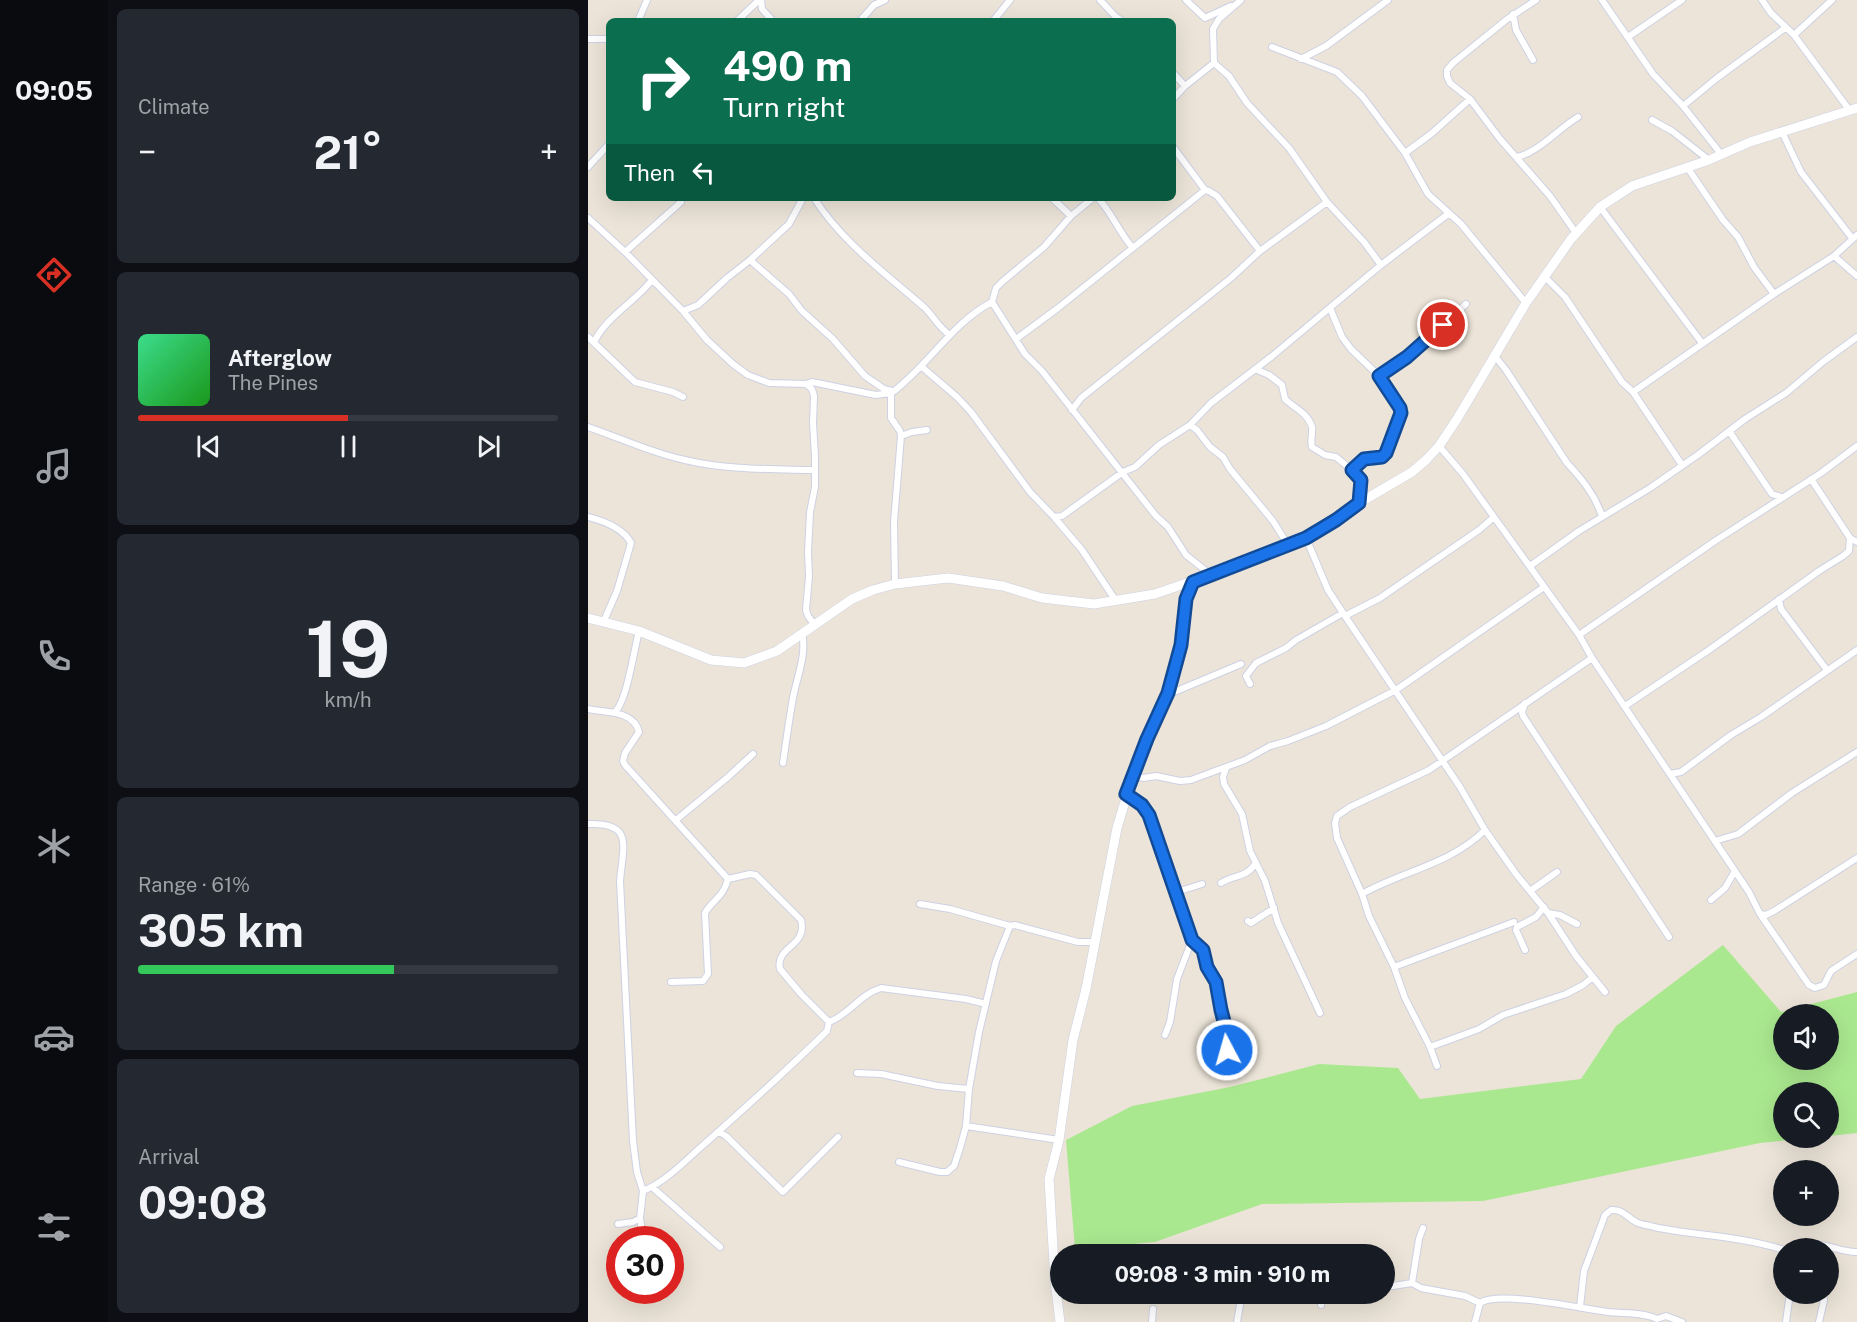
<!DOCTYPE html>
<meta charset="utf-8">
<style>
:root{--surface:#171b24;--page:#242831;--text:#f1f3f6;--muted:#9ea1a6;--line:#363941;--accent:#d93025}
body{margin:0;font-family:"Public Sans",sans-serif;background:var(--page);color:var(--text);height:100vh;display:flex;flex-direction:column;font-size:22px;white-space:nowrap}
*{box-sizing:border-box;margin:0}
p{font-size:20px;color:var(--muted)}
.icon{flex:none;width:33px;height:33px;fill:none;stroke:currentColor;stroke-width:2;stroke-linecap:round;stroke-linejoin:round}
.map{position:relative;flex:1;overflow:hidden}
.sheet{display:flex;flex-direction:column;gap:9px;padding:9px;background:#0d0f14;width:480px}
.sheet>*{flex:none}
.banner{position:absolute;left:18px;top:18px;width:570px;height:183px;border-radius:9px;box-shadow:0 6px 24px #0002;background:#0b6e4f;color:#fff;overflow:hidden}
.fabs{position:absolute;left:1185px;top:1004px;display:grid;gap:12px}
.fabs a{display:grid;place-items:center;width:66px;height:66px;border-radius:50%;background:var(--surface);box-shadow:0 6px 24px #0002;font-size:30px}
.speed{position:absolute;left:18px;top:1226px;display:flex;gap:12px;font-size:30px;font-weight:700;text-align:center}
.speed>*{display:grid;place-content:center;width:78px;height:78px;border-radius:50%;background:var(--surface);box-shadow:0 6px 24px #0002;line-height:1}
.speed .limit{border:9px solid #d22;background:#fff;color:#111}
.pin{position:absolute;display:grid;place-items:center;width:51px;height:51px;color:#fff;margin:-26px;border:3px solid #fff;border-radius:50%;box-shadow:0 2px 6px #0007}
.me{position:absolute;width:66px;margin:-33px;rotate:354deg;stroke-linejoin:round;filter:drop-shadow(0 0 4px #0008)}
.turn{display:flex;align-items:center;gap:21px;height:126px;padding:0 18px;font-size:27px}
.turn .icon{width:78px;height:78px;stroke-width:2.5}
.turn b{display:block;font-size:42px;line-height:51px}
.then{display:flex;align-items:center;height:57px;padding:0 18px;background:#0003;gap:12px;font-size:22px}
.big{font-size:45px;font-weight:700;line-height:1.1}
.sheet .widget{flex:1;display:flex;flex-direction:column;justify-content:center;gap:9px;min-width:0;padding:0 21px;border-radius:9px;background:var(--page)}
.sheet .dial{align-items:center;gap:0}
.dial b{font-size:78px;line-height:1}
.song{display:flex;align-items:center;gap:18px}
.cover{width:72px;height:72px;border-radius:9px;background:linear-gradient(135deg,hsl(150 70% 55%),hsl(120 70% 35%))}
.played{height:6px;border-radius:3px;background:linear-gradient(90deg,var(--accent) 50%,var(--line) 50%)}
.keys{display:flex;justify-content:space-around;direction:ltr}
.heat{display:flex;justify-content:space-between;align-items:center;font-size:33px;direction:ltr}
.charge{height:9px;border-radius:4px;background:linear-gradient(90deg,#34c759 61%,var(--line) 0)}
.trip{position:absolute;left:462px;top:1244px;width:345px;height:60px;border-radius:30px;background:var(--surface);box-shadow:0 6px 24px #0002;font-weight:700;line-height:60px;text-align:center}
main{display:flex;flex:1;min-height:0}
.tab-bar{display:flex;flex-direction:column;width:108px;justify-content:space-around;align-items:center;background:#090b0e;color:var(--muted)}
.tab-bar .icon{width:42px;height:42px}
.tab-bar .active{color:var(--accent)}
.tab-bar b{font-size:27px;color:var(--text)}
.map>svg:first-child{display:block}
.green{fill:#aae88f;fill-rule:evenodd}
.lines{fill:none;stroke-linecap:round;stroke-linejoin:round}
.street-casing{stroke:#cdd1e3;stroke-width:8}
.secondary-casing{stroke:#cdd1e3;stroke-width:10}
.street{stroke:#fff;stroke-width:6}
.secondary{stroke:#fff;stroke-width:9}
.route-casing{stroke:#114b97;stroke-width:15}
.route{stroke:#1a73e8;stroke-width:10}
</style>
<main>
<nav class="tab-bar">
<b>09:05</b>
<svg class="icon active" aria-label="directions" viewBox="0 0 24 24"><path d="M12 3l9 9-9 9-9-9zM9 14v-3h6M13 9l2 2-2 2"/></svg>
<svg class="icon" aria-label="music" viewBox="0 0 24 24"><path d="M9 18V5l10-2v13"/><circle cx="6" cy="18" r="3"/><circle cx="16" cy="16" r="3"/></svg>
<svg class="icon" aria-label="phone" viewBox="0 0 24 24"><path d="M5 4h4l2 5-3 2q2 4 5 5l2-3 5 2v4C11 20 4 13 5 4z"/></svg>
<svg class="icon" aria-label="climate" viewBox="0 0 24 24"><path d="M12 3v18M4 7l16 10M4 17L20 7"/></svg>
<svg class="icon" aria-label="car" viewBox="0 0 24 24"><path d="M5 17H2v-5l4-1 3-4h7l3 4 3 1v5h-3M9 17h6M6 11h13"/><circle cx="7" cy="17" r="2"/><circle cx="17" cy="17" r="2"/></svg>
<svg class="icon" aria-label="filters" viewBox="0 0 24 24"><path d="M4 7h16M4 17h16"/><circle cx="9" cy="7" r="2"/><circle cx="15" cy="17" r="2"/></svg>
</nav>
<section class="sheet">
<div class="widget"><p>Climate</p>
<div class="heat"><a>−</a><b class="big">21°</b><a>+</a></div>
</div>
<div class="widget">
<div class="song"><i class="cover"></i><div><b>Afterglow</b><p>The Pines</p></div></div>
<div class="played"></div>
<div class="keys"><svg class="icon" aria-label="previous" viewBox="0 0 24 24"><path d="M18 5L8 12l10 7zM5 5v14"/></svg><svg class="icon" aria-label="pause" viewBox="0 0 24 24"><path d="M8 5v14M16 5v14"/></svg><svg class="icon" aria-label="next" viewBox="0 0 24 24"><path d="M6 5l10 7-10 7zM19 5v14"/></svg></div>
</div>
<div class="widget dial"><b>19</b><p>km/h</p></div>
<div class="widget"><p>Range · 61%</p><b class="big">305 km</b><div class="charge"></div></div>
<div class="widget"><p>Arrival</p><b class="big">09:08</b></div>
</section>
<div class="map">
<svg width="1269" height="1322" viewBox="0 0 1269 1322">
<rect width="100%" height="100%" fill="#ece4d8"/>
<path class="green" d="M1135 945 1193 1012 1269 992V1133L1241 1136 1240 1092H1196V1137H1230L1172 1143 895 1201 674 1204 567 1242 487 1249 478 1140 544 1106 642 1087 731 1064 810 1068 832 1099 993 1079 1028 1026ZM1196 1014H1240V1059H1196Z"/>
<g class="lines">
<defs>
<path id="street" d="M173 0 174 9 185 21
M512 0 528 17 534 21
M598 0 617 18 643 6
M948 0 918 20 865 63 859 70V76L862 83 882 99 912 139 962 196 988 233
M1014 0 1065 74 1095 106 1133 154
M1174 0 1183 13 1206 35 1262 111
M925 14 928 30 945 60
M50 21 59 0
M149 21 171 0
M272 21 286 5 297 0
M405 21 422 0
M1206 35 1244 0
M1040 37 1094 0
M0 39H21
M684 47 749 72 774 96 817 153 840 194 873 224 938 303
M713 59 738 46 800 0
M626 63 641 76 659 103 701 148 739 202 776 242 793 265
M585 73 597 86
M585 99 597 86 626 63 625 29 631 19 653 0
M1095 106 1129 78 1197 28
M1064 120 1084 131 1121 160
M1194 132 1213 172 1264 238
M585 147 617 190 621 191 629 196 672 251
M817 153 843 134 882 99
M928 157C949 154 971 128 990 117
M0 167 21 144
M1099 167 1135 220 1150 237 1166 267 1186 294
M226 198C254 242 298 274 337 308 346 317 351 328 362 335
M464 198 483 216
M510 198C524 213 531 232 544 247
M1012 207 1114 343
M0 218 37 252 95 311 119 340 146 365 160 375 181 383 218 384 224 382 288 395 303 393
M37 252 93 202
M1246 256 1269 276
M162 260 201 294 214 311 245 339 277 376 296 389 304 391
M957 277 977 297 1034 382 1045 392 1186 294 1246 256 1269 235
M404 302 437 354 454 371 542 483 568 516 580 527 598 555 623 575
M742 308 754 337 763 349 791 376 812 408 813 413 798 453 794 457 776 459 764 470
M95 311 110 305 139 278 162 260 201 224 215 198
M0 337 47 382 85 392 95 397
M428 339 470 308 617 190
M6 342C19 316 47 302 64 280
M906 355 918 370 979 463C994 479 1007 495 1014 516
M334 367 369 397 383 412 442 492 466 517 494 550 528 601
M667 369 681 375 694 385 697 399C706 408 720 413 724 427 725 434 722 440 724 447L737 455 748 457 771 476 773 480 771 503
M791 376 819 357 878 304
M218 384 224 389 226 396 225 423 227 456V487L222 512 220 552 221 576 218 610 220 616 226 624
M1045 392 1094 465
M484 410 493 398 643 278 672 251 739 202
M602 425 609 430 622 447 635 457 642 469 685 521 700 545
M0 427C33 438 63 453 97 460 138 470 184 469 226 470
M1141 431 1184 494 1193 497
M313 436 324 432 339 430
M851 446 875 474 991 635 1004 658 1161 892 1172 914 1221 985 1227 988 1236 985 1243 971 1269 954
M1223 479 1262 538 1269 542
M0 517C16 521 35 528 43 543L29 591 15 623
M466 517 474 516 535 472 547 467 571 445 602 425 623 403 683 357 793 265 860 214
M718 538 740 590 757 616 872 787 897 830 928 874 960 913 988 956 1017 992
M942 566 991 531 1062 488 1111 454 1157 419 1198 393 1236 361 1269 337
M307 584 306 522 313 436 312 431 303 418V393C310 389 315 383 321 378 348 353 371 319 404 302L408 288 415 281 456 247 483 216 505 198
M598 599 605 582
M1191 599 1193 609 1239 670
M757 616 792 598 891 530 906 517
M991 635 1127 541 1233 473 1269 446
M662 684 658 676 668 663 698 648 708 640 755 613
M579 695 653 664
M937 703 934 712 935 716 1081 937
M1037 706 1121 650 1231 571 1255 556 1261 551 1262 538
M0 709C17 713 46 710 51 732L37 753 35 761 37 765 140 879
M28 711C39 699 46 650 51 631
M195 763C198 742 201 720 205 698 209 676 219 655 214 633
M638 768 635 777 636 784 654 814 662 851 677 881 690 923 732 1013
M1082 774 1093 772 1143 735 1173 717 1269 650
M545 775 555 778 568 776 592 781 603 780 657 760 682 746 700 741 738 726 808 690 956 587
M538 794 554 805 561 815 602 934 615 950 619 967 630 989 633 1010 641 1037 635 1067
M88 820 140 777 165 754
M0 824C46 822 35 846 32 881L45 1141 49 1172 55 1191 52 1218 45 1222 30 1224
M1127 841 1150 834 1204 793 1269 752
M140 879 162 874 168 875 213 920C220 947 187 946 192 969L213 994 241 1022
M633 883C647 874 657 879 668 863
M587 889 595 890 614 884
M942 891 969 872
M774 894C815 871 863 864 897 830
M1123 900 1137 888 1147 871
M332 904 362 909 422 926
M960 913 972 915 989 924
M1172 914 1178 915 1186 911 1269 858
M660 921 663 923 686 908
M937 950 928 930 929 927 948 917 956 907
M806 967 926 922
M83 982 115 981 120 974 117 913C125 899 135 898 140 879
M241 1022C262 1014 271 995 293 988L378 999 398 1004
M577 1035 582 1022 589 979 604 940
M842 1047 891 1029 915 1015 978 994 995 985 1005 977
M849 1066 842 1047 817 998 806 967 781 916 774 894 749 838 747 823 749 816 762 807 841 770 1004 658
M269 1073 293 1074 350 1086 381 1089
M378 1126 471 1140
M131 1132 138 1136 195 1192 250 1137
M311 1162 352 1172H359L366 1166 372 1148 378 1126 381 1089 391 1032 408 961 422 926 427 925 490 942H507
M64 1187 132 1247
M55 1191C77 1182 96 1162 113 1147 156 1109 198 1071 239 1031L241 1022
M52 1218 55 1239
M1211 1248C1228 1237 1251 1253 1269 1252
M824 1283 831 1239 835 1228
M796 1284 805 1286 824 1283 833 1288 877 1296 892 1303
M733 1305V1293
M992 1307 996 1271 1017 1215 1023 1210C1035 1209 1038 1217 1048 1222 1053 1225 1060 1225 1066 1227 1109 1236 1153 1236 1196 1250
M564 1322 565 1309
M649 1322 654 1293
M887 1322 892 1303C910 1290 996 1309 1020 1312 1035 1314 1055 1312 1069 1319L1078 1316 1094 1322
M1198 1322 1202 1293
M1231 1322 1236 1300 1235 1293"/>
<path id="secondary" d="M0 618 51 631 123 660 156 663 189 651 264 599 285 590 307 584 360 578 415 586 454 598 506 604 567 594 668 559 732 530 771 503 824 472 838 460 851 446 869 419 938 303 983 239 1012 207 1044 186 1121 160 1162 142 1269 108
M472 1322 467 1281 461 1179 471 1140 485 1040 498 989 529 828 545 775 559 739 580 693 593 645 598 599"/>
</defs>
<use href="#street" class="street-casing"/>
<use href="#secondary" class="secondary-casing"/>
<use href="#street" class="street"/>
<use href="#secondary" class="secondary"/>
</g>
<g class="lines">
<defs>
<path id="route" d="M639 1050 640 1037 633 1010 628 982 619 967 615 950 604 940 602 934 561 815 554 805 538 794 559 739 580 693 593 645 598 599 605 582 718 538 748 520 771 503 773 480 764 470 776 459 794 457 798 453 813 413 812 408 791 376 819 357 855 325"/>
</defs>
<use href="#route" class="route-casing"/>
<use href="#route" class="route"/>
</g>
</svg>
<div class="fabs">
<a><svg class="icon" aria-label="sound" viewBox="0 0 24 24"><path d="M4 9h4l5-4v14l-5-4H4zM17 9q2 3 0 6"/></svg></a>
<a><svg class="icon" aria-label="search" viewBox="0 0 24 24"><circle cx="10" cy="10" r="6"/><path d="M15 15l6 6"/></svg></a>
<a>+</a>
<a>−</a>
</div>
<div class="speed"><div class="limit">30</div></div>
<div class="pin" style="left:855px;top:325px;background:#d93025"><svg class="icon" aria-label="arrive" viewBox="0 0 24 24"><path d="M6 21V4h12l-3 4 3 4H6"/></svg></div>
<svg class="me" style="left:639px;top:1050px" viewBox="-20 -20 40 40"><circle r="17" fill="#1a73e8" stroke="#fff" stroke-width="3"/><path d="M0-11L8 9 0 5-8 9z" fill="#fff"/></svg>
<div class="trip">09:08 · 3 min · 910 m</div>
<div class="banner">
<div class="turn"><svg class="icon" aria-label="right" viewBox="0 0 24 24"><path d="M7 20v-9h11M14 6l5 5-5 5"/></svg><div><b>490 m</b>Turn right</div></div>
<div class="then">Then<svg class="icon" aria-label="left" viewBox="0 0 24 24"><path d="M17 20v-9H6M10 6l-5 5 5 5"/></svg></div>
</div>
</div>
</main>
